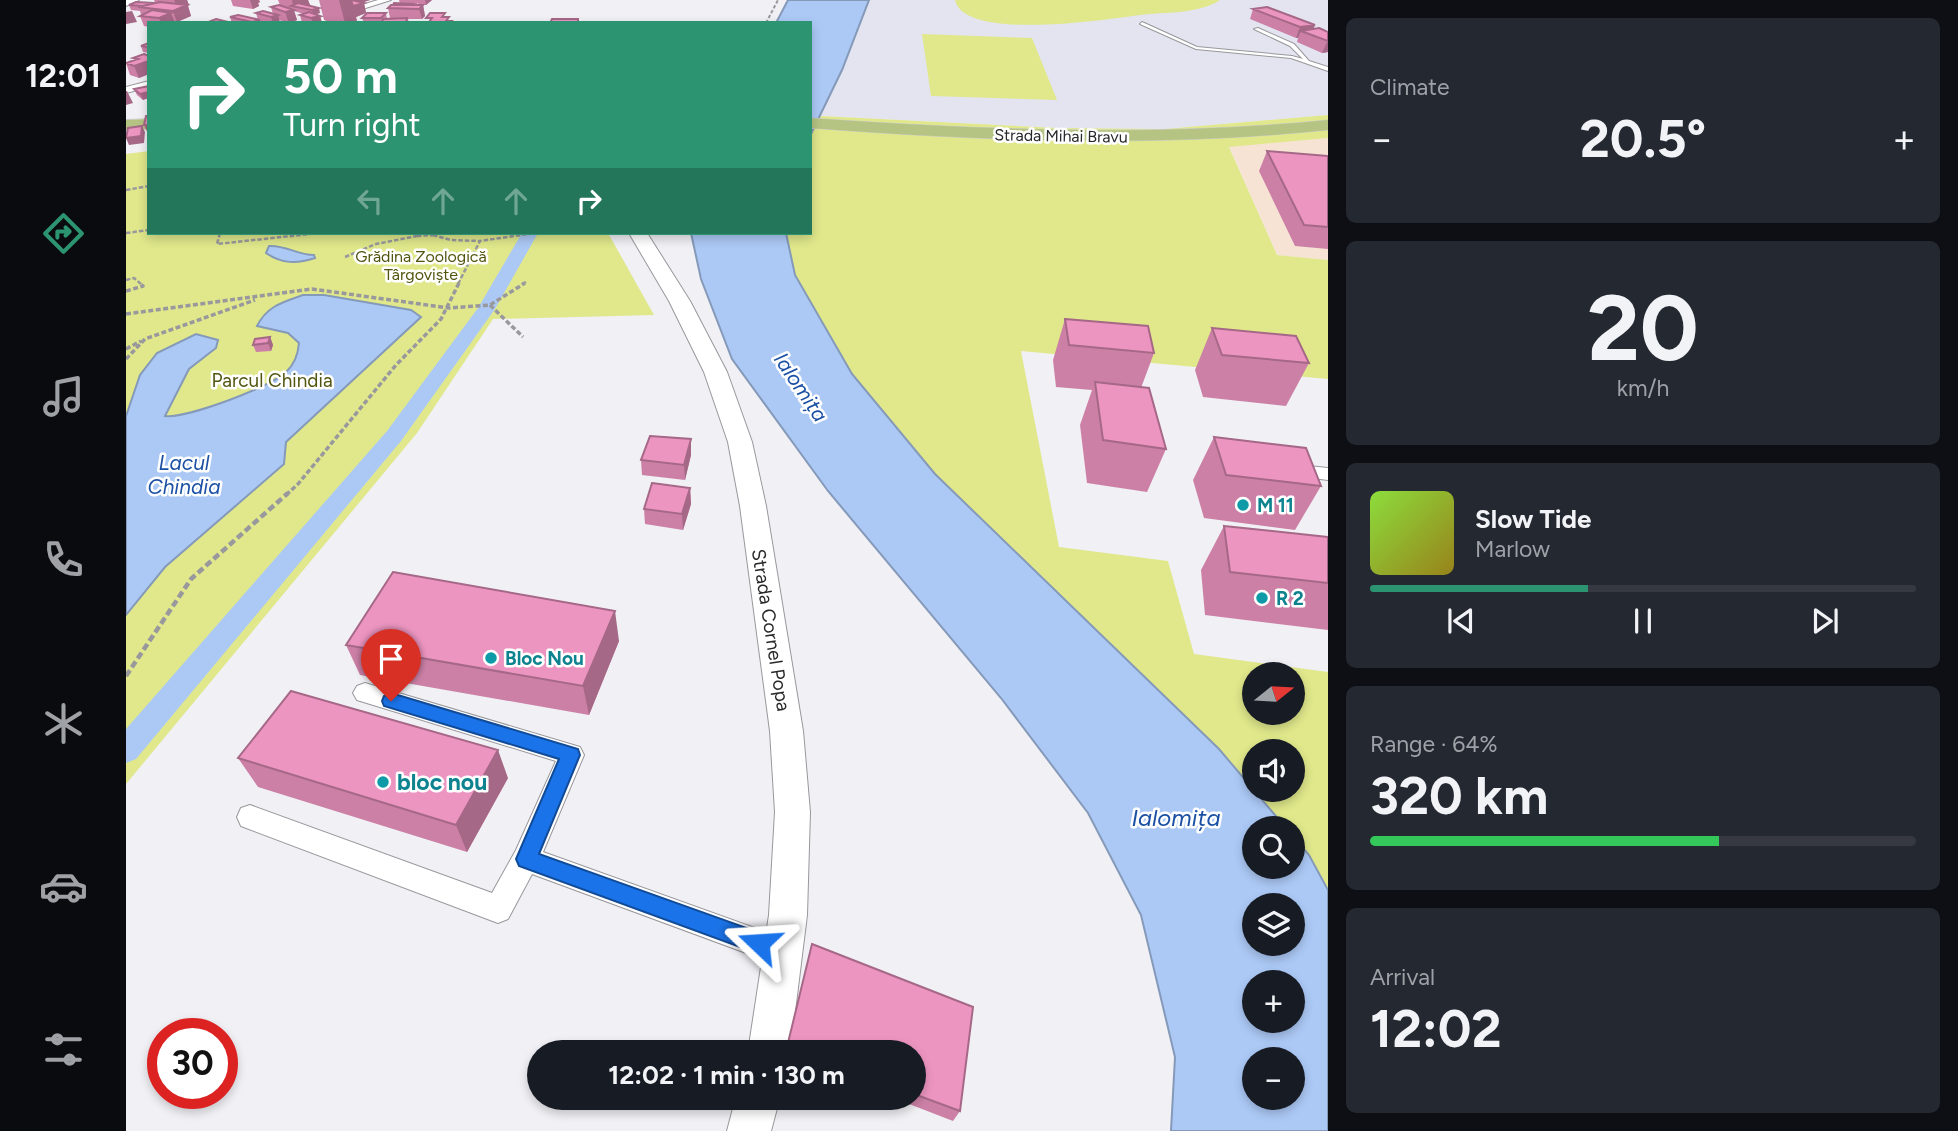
<!DOCTYPE html>
<meta charset="utf-8">
<style>
:root{--surface:#171b24;--page:#242831;--text:#f1f3f6;--muted:#9ea1a6;--line:#363941;--accent:#2d9471}
body{margin:0;font-family:Figtree,sans-serif;background:var(--page);color:var(--text);height:100vh;display:flex;flex-direction:column;font-size:26px;white-space:nowrap}
*{box-sizing:border-box;margin:0}
p{font-size:23px;color:var(--muted)}
.icon{flex:none;width:38px;height:38px;fill:none;stroke:currentColor;stroke-width:2;stroke-linecap:round;stroke-linejoin:round}
.map{position:relative;flex:1;overflow:hidden}
.side{display:flex;flex-direction:column;gap:18px;padding:18px;background:#0d0f14;width:630px}
.side>*{flex:none}
.top-card{position:absolute;left:21px;top:21px;width:665px;height:214px;border-radius:0px;box-shadow:0 4px 10px #0003;background:#2d9471;color:#fff;overflow:hidden}
.needle{width:46px;rotate:72deg}
.controls{position:absolute;left:1116px;top:662px;display:grid;gap:14px}
.controls a{display:grid;place-items:center;width:63px;height:63px;border-radius:50%;background:var(--surface);box-shadow:0 4px 10px #0003;font-size:35px}
.speed{position:absolute;left:21px;top:1018px;display:flex;gap:14px;font-size:35px;font-weight:700;text-align:center}
.speed>*{display:grid;place-content:center;width:91px;height:91px;border-radius:50%;background:var(--surface);box-shadow:0 4px 10px #0003;line-height:1}
.speed .limit{border:10px solid #d22;background:#fff;color:#111}
.pin{position:absolute;display:grid;place-items:center;width:60px;height:60px;color:#fff;margin:-72px -30px;border-radius:50% 50% 50% 0;rotate:-45deg;box-shadow:0 0 7px #0007}
.pin .icon{rotate:45deg}
.me{position:absolute;width:77px;margin:-38px;rotate:290deg;stroke-linejoin:round;filter:drop-shadow(0 0 5px #0008)}
.turn{display:flex;align-items:center;gap:24px;height:147px;padding:0 21px;font-size:32px}
.turn .icon{width:91px;height:91px;stroke-width:2.5}
.turn b{display:block;font-size:49px;line-height:60px}
.lanes{display:flex;align-items:center;height:66px;padding:0 21px;background:#0003;justify-content:center;gap:35px;direction:ltr}
.lanes .off{opacity:.35}
.big{font-size:52px;font-weight:700;line-height:1.1}
.side .widget{flex:1;display:flex;flex-direction:column;justify-content:center;gap:10px;min-width:0;padding:0 24px;border-radius:10px;background:var(--page)}
.side .dial{align-items:center;gap:0}
.dial b{font-size:91px;line-height:1}
.song{display:flex;align-items:center;gap:21px}
.cover{width:84px;height:84px;border-radius:10px;background:linear-gradient(135deg,hsl(90 70% 55%),hsl(50 70% 35%))}
.played{height:7px;border-radius:4px;background:linear-gradient(90deg,var(--accent) 40%,var(--line) 40%)}
.keys{display:flex;justify-content:space-around;direction:ltr}
.heat{display:flex;justify-content:space-between;align-items:center;font-size:38px;direction:ltr}
.charge{height:10px;border-radius:5px;background:linear-gradient(90deg,#34c759 64%,var(--line) 0)}
.trip{position:absolute;left:401px;top:1040px;width:399px;height:70px;border-radius:35px;background:var(--surface);box-shadow:0 4px 10px #0003;font-weight:700;line-height:70px;text-align:center}
main{display:flex;flex:1;min-height:0}
.tab-bar{display:flex;flex-direction:column;width:126px;justify-content:space-around;align-items:center;background:#090b0e;color:var(--muted)}
.tab-bar .icon{width:49px;height:49px}
.tab-bar .on{color:var(--accent)}
.tab-bar b{font-size:32px;color:var(--text)}
.map>svg:first-child{display:block}
.commercial{fill:#f7e3d4}
.built{fill:#e3e4ef}
.green{fill:#e0e88b;fill-rule:evenodd}
.water{fill:#acc9f6;stroke:#8599b9;stroke-width:2;fill-rule:evenodd}
.lines{fill:none;stroke-linecap:round;stroke-linejoin:round}
.canal{fill:#acc9f6;fill-rule:evenodd}
.service-casing{stroke:#98989c;stroke-width:2}
.minor-casing{stroke:#98989c;stroke-width:2}
.secondary-casing{stroke:#98989c;stroke-width:2}
.primary-casing{stroke:#ccc;stroke-width:1}
.path-far3{stroke:#99999d;stroke-width:2;stroke-dasharray:3.5 2;stroke-linecap:butt}
.path-far2{stroke:#99999d;stroke-width:2.5;stroke-dasharray:4.5 2;stroke-linecap:butt}
.path-far1{stroke:#99999d;stroke-width:3.5;stroke-dasharray:5 2.5;stroke-linecap:butt}
.path{stroke:#99999d;stroke-width:4.5;stroke-dasharray:7 3.5;stroke-linecap:butt}
.service{fill:#fff;fill-rule:evenodd}
.minor{fill:#fff;fill-rule:evenodd}
.secondary{fill:#fff;fill-rule:evenodd}
.primary{fill:#b5c483;fill-rule:evenodd}
.wall{fill:#cc80a6}
.shaded-wall{fill:#a66887}
.building{fill:#ed95c1;stroke:#a66887;stroke-width:2}
.route{fill:#1a73e8;stroke:#114b97;stroke-width:2}
.culture-dot{fill:#0f9aa8;stroke:#fff;stroke-width:2.5}
.labels{text-anchor:middle;dominant-baseline:central;stroke-width:5;stroke-linejoin:round;paint-order:stroke}
.far-street-label{font-size:16px;fill:#29292b;stroke:#fff}
.far-park-label{font-size:16px;fill:#52550f;stroke:#fff}
.park-label{font-size:19px;fill:#52550f;stroke:#fff}
.culture-label{font-size:19px;font-weight:bold;fill:#0d838f;stroke:#fff;text-anchor:start}
.street-label{font-size:19px;fill:#29292b;stroke:#fff}
.water-label{font-size:21px;font-style:italic;fill:#1b50a5;stroke:#fff}
.near-culture-label{font-size:23px;font-weight:bold;fill:#0d838f;stroke:#fff;text-anchor:start}
.near-water-label{font-size:24px;font-style:italic;fill:#1b50a5;stroke:#fff}
</style>
<main>
<nav class="tab-bar">
<b>12:01</b>
<svg class="icon on" aria-label="directions" viewBox="0 0 24 24"><path d="M12 3l9 9-9 9-9-9zM9 14v-3h6M13 9l2 2-2 2"/></svg>
<svg class="icon" aria-label="music" viewBox="0 0 24 24"><path d="M9 18V5l10-2v13"/><circle cx="6" cy="18" r="3"/><circle cx="16" cy="16" r="3"/></svg>
<svg class="icon" aria-label="phone" viewBox="0 0 24 24"><path d="M5 4h4l2 5-3 2q2 4 5 5l2-3 5 2v4C11 20 4 13 5 4z"/></svg>
<svg class="icon" aria-label="climate" viewBox="0 0 24 24"><path d="M12 3v18M4 7l16 10M4 17L20 7"/></svg>
<svg class="icon" aria-label="car" viewBox="0 0 24 24"><path d="M5 17H2v-5l4-1 3-4h7l3 4 3 1v5h-3M9 17h6M6 11h13"/><circle cx="7" cy="17" r="2"/><circle cx="17" cy="17" r="2"/></svg>
<svg class="icon" aria-label="filters" viewBox="0 0 24 24"><path d="M4 7h16M4 17h16"/><circle cx="9" cy="7" r="2"/><circle cx="15" cy="17" r="2"/></svg>
</nav>
<div class="map">
<svg width="1202" height="1131" viewBox="0 0 1202 1131">
<rect width="100%" height="100%" fill="#f0f0f5"/>
<path class="commercial" d="M1202 138V260L1151 255 1103 146Z"/>
<path class="built" d="M743 0H1202V115L1039 129 931 128 695 116Z"/>
<path class="green" d="M829 0H1094C1074 14 1038 12 1014 15 984 19 838 42 829 0Z
M796 34 906 38 931 100 805 96Z
M1202 115V138L1103 147 1151 255 1202 260V379L895 351 933 547 1042 561 1068 654 1202 672V890L1183 855 1167 836V828H1160L1093 749 809 474 726 374 669 275 660 233H684V136L695 116 931 128 1039 129ZM1129 674H1167V712H1129ZM1129 751H1167V789H1129Z
M23 151V233H482L528 315 367 319 291 433 0 784V154Z"/>
<path class="water" d="M662 0H743L716 70 684 136V23H650Z
M565 233H660L669 275 726 374 809 474 1093 749 1160 828H1129V866H1167V836L1183 855 1202 890V1131H1045L1049 1057 1015 915 962 813 875 698 702 491 606 359 575 279ZM1129 905H1167V943H1129ZM1129 982H1167V1020H1129ZM1129 1059H1167V1097H1129Z
M143 246C160 245 171 255 188 255L189 258C171 264 156 264 140 253Z
M177 295H198L285 310 295 317 160 442 158 464 39 567 0 615V416L14 375 31 353 70 334 92 340 90 348 63 369 39 416C59 419 145 387 160 372 169 364 172 355 173 343L162 333 131 326C141 306 157 302 177 295Z"/>
<g class="lines">
<path class="canal" d="M396 233H412L369 309 275 441 10 759 0 763V729L261 431 352 308Z"/>
<defs>
<path id="service" d="M1016 22 1071 47 1166 56 1177 59 1164 46 1128 29 1132 28 1168 44 1183 61 1202 67V71L1165 58 1070 49 1014 24Z"/>
<path id="minor" d="M252 0H265L192 23H177Z
M23 81V87L0 93V87Z
M1162 464 1202 468V480L1155 474 1153 470 1155 466Z
M239 683 454 747 458 755 417 852 668 942 673 952 668 962 658 967 406 874 382 919 372 923 115 826 111 817 115 808 124 805 366 893 390 850 430 761 231 700 227 693 231 686Z"/>
<path id="secondary" d="M0 0H13L0 6Z
M503 233H521L564 301 601 372 626 442 640 506 677 731 684 812 681 915 664 1052H622L643 915 649 812 644 731 614 506 602 442 578 372 543 301Z
M610 1097H654L645 1131H601Z"/>
<path id="primary" d="M684 118C857 130 1029 137 1202 120V130C1029 148 857 141 684 128Z
M23 119V129L0 130V120Z"/>
</defs>
<use href="#service" class="service-casing"/>
<use href="#minor" class="minor-casing"/>
<use href="#secondary" class="secondary-casing"/>
<use href="#primary" class="primary-casing"/>
<path class="path-far3" d="M640 23 652 0"/>
<path class="path-far2" d="M0 190 23 186
M0 233 23 230
M94 233 91 244 193 233
M307 235 325 240 354 241
M291 236 307 235
M219 257 250 244 291 236 288 233
M0 280 8 278 15 284
M332 284 354 241 409 233
M396 284 400 282"/>
<path class="path-far1" d="M0 291 17 286 13 283
M364 305 397 337
M0 314 186 289 323 308 364 305 399 283
M0 349 15 341
M0 359 19 339 129 300
M160 495 172 484 270 365 315 319 333 283"/>
<path class="path" d="M0 676 65 579 162 493"/>
<use href="#service" class="service"/>
<use href="#minor" class="minor"/>
<use href="#secondary" class="secondary"/>
<use href="#primary" class="primary"/>
</g>
<path class="wall" d="M28 0H61L63 5 62 6 65 16 51 22H48L49 23H23V27L18 26 14 16 15 15 14 11 5 10 3 5 29 3Z
M105 0H133L134 2 132 3 133 6 127 9 107 6Z
M152 0H182L184 5H181L194 13 190 14 194 16 196 22 203 23H176L174 15 178 14 168 11 171 20 163 23 153 20 154 23H106L104 17 132 20 130 13 147 14 145 7 154 5Z
M193 0H244L236 2 238 3 240 13 230 17 231 22 229 23H209L198 20Z
M273 0H306L300 5H293L292 3 290 5 288 4V5H297L299 16 296 19H282L283 23H238L236 18 260 13 261 19 264 18 262 8 274 4Z
M1127 9 1188 29 1202 32V52L1196 53 1171 42 1172 38H1170L1124 19Z
M23 43V53L17 52 15 46Z
M23 56V74L13 78 4 75 0 63 8 60 7 58Z
M23 86 17 100 11 95 8 89Z
M1141 151 1202 156V249L1169 246 1133 171Z
M939 319 1028 353 1015 388 1040 449 1021 492 961 483 954 425 966 390 930 387 927 360Z
M1086 328 1183 363 1160 406 1077 397 1069 370Z
M144 337 147 345 145 351 130 352 127 345Z
M1088 437 1195 486 1169 530 1078 518 1067 480Z
M565 439V455L559 480 516 475 515 460Z
M564 488 565 504 557 530 519 524 518 509Z
M1098 526 1202 537V630L1079 615 1075 570Z
M493 641 463 715 234 675 220 645Z
M112 758 382 778 341 852 132 787Z
M686 944 847 1007 834 1111 827 1121 765 1097H788V1052H660Z"/>
<path class="shaded-wall" d="M48 0H61L63 5 62 6 65 16 51 22 47 11 52 9Z
M124 0H133L134 2 132 3 133 6 127 9Z
M166 0H182L184 5 174 8 167 6Z
M213 0H244L227 6 238 3 240 13 230 17 231 22 229 23H219Z
M299 0H306L300 5Z
M297 5 299 16 296 19 293 9Z
M193 8 194 13 187 15 186 10Z
M168 10 171 20 163 23 159 12Z
M6 11 11 22 0 24V12Z
M45 13 49 23H35L33 18Z
M152 15 154 23H147L145 17Z
M194 16 196 23H187L185 18Z
M1189 25 1185 35 1175 31 1172 38H1170L1174 27Z
M1202 41V52L1196 53 1201 42Z
M23 61V74L13 78 8 66Z
M0 91H1L7 103 0 105Z
M23 92V98L17 100 14 94Z
M18 125H23V136Z
M16 126 19 132 18 143 3 145 0 138Z
M144 337 147 345 145 351 142 343Z
M565 439V455L559 480 558 465Z
M564 488 565 504 557 530 556 514Z
M489 611 493 641 463 715 457 686Z
M372 750 382 778 341 852 330 825Z"/>
<path class="building" d="M225 0H226L238 3 227 6Z
M10 2 28 3 17 6 3 5Z
M34 2 61 5 47 11 12 7Z
M172 3 193 8 186 10 165 6Z
M268 3 287 4 286 5H267Z
M153 5 168 10 159 12 145 7Z
M265 5H297L293 9 262 8Z
M1141 7 1189 25 1174 27 1127 9Z
M26 10 45 13 33 18 14 16Z
M137 11 152 15 145 17 130 13Z
M183 12 194 16 185 18 174 15Z
M241 13H260L255 18H236Z
M304 13H319L316 17H323L320 21H326L325 23 303 22 306 18H300Z
M112 15 134 20 126 22 104 17Z
M281 18 280 23H256L257 19Z
M90 19 106 23H80Z
M426 19H452V23H424Z
M1193 28 1202 32V41L1175 31Z
M23 43V47L15 46Z
M18 54 23 56V61L8 66 0 63 12 59 7 58Z
M23 86V92L14 94 8 89Z
M20 116H23V125H18Z
M16 126 15 136 0 138 2 128Z
M1141 151 1202 156V227L1178 225Z
M939 319 1022 326 1028 353 943 345Z
M1086 328 1170 336 1183 363 1096 355Z
M144 337 142 343 127 345 129 339Z
M969 382 1023 388 1040 449 977 440Z
M524 436 565 439 558 465 515 460Z
M1088 437 1180 448 1195 486 1100 475Z
M526 483 564 488 556 514 518 509Z
M1098 526 1202 537V583L1104 572Z
M267 572 489 611 457 686 220 645Z
M165 691 372 750 330 825 112 758Z
M686 944 847 1007 834 1111 788 1094V1052H674L661 1047Z"/>
<path class="route" d="M265 693 452 749 454 755 413 854 640 935 644 943 640 951 633 954 393 866 390 859 433 759 258 706 256 701 258 696Z"/>
<g class="culture-dot">
<circle cx="1117" cy="505" r="7"/>
<circle cx="1136" cy="598" r="7"/>
<circle cx="365" cy="658" r="7"/>
<circle cx="257" cy="782" r="7"/>
</g>
<g class="labels">
<g class="far-street-label">
<text transform="translate(935 136) rotate(1)">Strada Mihai Bravu</text>
</g>
<g class="far-park-label">
<text x="295" y="256">Grădina Zoologică<tspan x="295" dy="18">Târgoviște</tspan></text>
</g>
<g class="park-label">
<text x="146" y="380">Parcul Chindia</text>
</g>
<g class="culture-label">
<text x="1131" y="505">M 11</text>
<text x="1150" y="598">R 2</text>
<text x="379" y="658">Bloc Nou</text>
</g>
<g class="street-label">
<text transform="translate(645 630) rotate(81)">Strada Cornel Popa</text>
</g>
<g class="water-label">
<text transform="translate(675 387) rotate(56)">Ialomița</text>
<text x="58" y="462">Lacul<tspan x="58" dy="24">Chindia</tspan></text>
</g>
<g class="near-culture-label">
<text x="271" y="782">bloc nou</text>
</g>
<g class="near-water-label">
<text x="1050" y="817">Ialomița</text>
</g>
</g>
</svg>
<div class="controls">
<a><svg class="needle" viewBox="-14 -14 28 28"><path d="M0-13l5 13h-10z" fill="#e53935"/><path d="M0 13l5-13h-10z" fill="#9ea1a6"/></svg></a>
<a><svg class="icon" aria-label="sound" viewBox="0 0 24 24"><path d="M4 9h4l5-4v14l-5-4H4zM17 9q2 3 0 6"/></svg></a>
<a><svg class="icon" aria-label="search" viewBox="0 0 24 24"><circle cx="10" cy="10" r="6"/><path d="M15 15l6 6"/></svg></a>
<a><svg class="icon" aria-label="layers" viewBox="0 0 24 24"><path d="M12 4l9 5-9 5-9-5zM3 14l9 5 9-5"/></svg></a>
<a>+</a>
<a>−</a>
</div>
<div class="speed"><div class="limit">30</div></div>
<div class="pin" style="left:265px;top:701px;background:#d93025"><svg class="icon" aria-label="arrive" viewBox="0 0 24 24"><path d="M6 21V4h12l-3 4 3 4H6"/></svg></div>
<svg class="me" style="left:633px;top:943px" viewBox="-20 -20 40 40"><path d="M0-17L14 15 0 8-14 15z" fill="#1a73e8" stroke="#fff" stroke-width="4"/></svg>
<div class="trip">12:02 · 1 min · 130 m</div>
<div class="top-card">
<div class="turn"><svg class="icon" aria-label="right" viewBox="0 0 24 24"><path d="M7 20v-9h11M14 6l5 5-5 5"/></svg><div><b>50 m</b>Turn right</div></div>
<div class="lanes"><svg class="icon off" aria-label="left" viewBox="0 0 24 24"><path d="M17 20v-9H6M10 6l-5 5 5 5"/></svg><svg class="icon off" aria-label="ahead" viewBox="0 0 24 24"><path d="M12 20V5M6 11l6-6 6 6"/></svg><svg class="icon off" aria-label="ahead" viewBox="0 0 24 24"><path d="M12 20V5M6 11l6-6 6 6"/></svg><svg class="icon" aria-label="right" viewBox="0 0 24 24"><path d="M7 20v-9h11M14 6l5 5-5 5"/></svg></div>
</div>
</div>
<section class="side">
<div class="widget"><p>Climate</p>
<div class="heat"><a>−</a><b class="big">20.5°</b><a>+</a></div>
</div>
<div class="widget dial"><b>20</b><p>km/h</p></div>
<div class="widget">
<div class="song"><i class="cover"></i><div><b>Slow Tide</b><p>Marlow</p></div></div>
<div class="played"></div>
<div class="keys"><svg class="icon" aria-label="previous" viewBox="0 0 24 24"><path d="M18 5L8 12l10 7zM5 5v14"/></svg><svg class="icon" aria-label="pause" viewBox="0 0 24 24"><path d="M8 5v14M16 5v14"/></svg><svg class="icon" aria-label="next" viewBox="0 0 24 24"><path d="M6 5l10 7-10 7zM19 5v14"/></svg></div>
</div>
<div class="widget"><p>Range · 64%</p><b class="big">320 km</b><div class="charge"></div></div>
<div class="widget"><p>Arrival</p><b class="big">12:02</b></div>
</section>
</main>
